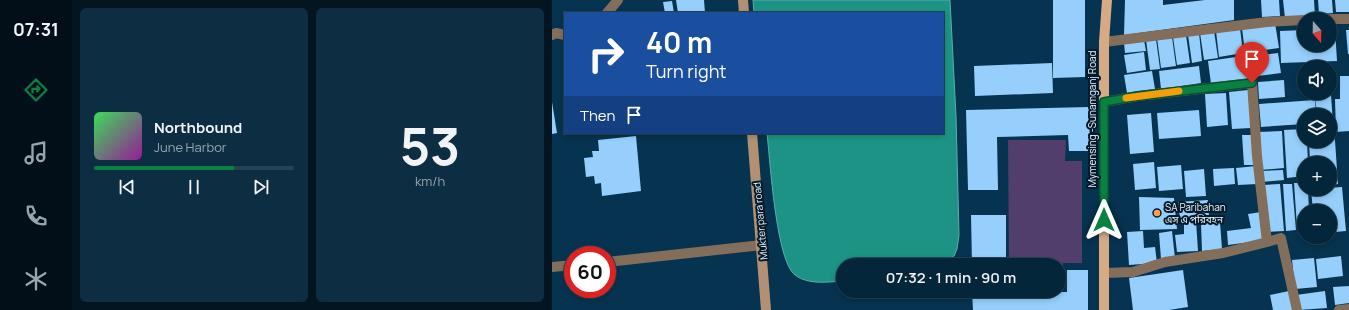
<!DOCTYPE html>
<meta charset="utf-8">
<style>
:root{--surface:#04263b;--page:#0d2e42;--text:#f1f3f6;--muted:#97a5af;--line:#254355;--accent:#0b8043}
body{margin:0;font-family:Manrope,"Noto Sans Bengali",sans-serif;background:var(--page);color:var(--text);height:100vh;display:flex;flex-direction:column;font-size:15px;white-space:nowrap}
*{box-sizing:border-box;margin:0}
p{font-size:13px;color:var(--muted)}
.icon{flex:none;width:22px;height:22px;fill:none;stroke:currentColor;stroke-width:2;stroke-linecap:round;stroke-linejoin:round}
.map{position:relative;flex:1;overflow:hidden}
.panel{display:flex;flex-direction:column;gap:8px;padding:8px;background:#021520;width:480px}
.panel>*{flex:none}
.banner{position:absolute;left:12px;top:12px;width:380px;height:122px;border-radius:0px;box-shadow:0 2px 6px #0003,0 0 0 1px var(--line);background:#1a4fa0;color:#fff;overflow:hidden}
.needle{width:26px;rotate:160deg}
.fabs{position:absolute;left:745px;top:12px;display:grid;gap:8px}
.fabs a{display:grid;place-items:center;width:40px;height:40px;border-radius:50%;background:var(--surface);box-shadow:0 2px 6px #0003,0 0 0 1px var(--line);font-size:20px}
.speed{position:absolute;left:12px;top:246px;display:flex;gap:8px;font-size:20px;font-weight:700;text-align:center}
.speed>*{display:grid;place-content:center;width:52px;height:52px;border-radius:50%;background:var(--surface);box-shadow:0 2px 6px #0003,0 0 0 1px var(--line);line-height:1}
.speed .limit{border:6px solid #d22;background:#fff;color:#111}
.pin{position:absolute;display:grid;place-items:center;width:34px;height:34px;color:#fff;margin:-41px -17px;border-radius:50% 50% 50% 0;rotate:-45deg;box-shadow:0 0 4px #0007}
.pin .icon{rotate:45deg}
.me{position:absolute;width:44px;margin:-22px;rotate:0deg;stroke-linejoin:round;filter:drop-shadow(0 0 3px #0008)}
.turn{display:flex;align-items:center;gap:14px;height:84px;padding:0 16px;font-size:18px}
.turn .icon{width:52px;height:52px;stroke-width:2.5}
.turn b{display:block;font-size:28px;line-height:34px}
.then{display:flex;align-items:center;height:38px;padding:0 16px;background:#0003;gap:8px;font-size:15px}
.panel .widget{flex:1;display:flex;flex-direction:column;justify-content:center;gap:6px;min-width:0;padding:0 14px;border-radius:6px;background:var(--page)}
.panel .dial{align-items:center;gap:0}
.dial b{font-size:52px;line-height:1}
.song{display:flex;align-items:center;gap:12px}
.cover{width:48px;height:48px;border-radius:6px;background:linear-gradient(135deg,hsl(130 70% 55%),hsl(300 70% 35%))}
.played{height:4px;border-radius:2px;background:linear-gradient(90deg,var(--accent) 70%,var(--line) 70%)}
.keys{display:flex;justify-content:space-around;direction:ltr}
.panel .tiles{flex:1;display:grid;gap:8px;grid-template-columns:repeat(2,1fr)}
.trip{position:absolute;left:284px;top:258px;width:230px;height:40px;border-radius:20px;background:var(--surface);box-shadow:0 2px 6px #0003,0 0 0 1px var(--line);font-weight:600;line-height:40px;text-align:center}
main{display:flex;flex:1;min-height:0}
.menu{display:flex;flex-direction:column;width:72px;justify-content:space-around;align-items:center;background:#020f18;color:var(--muted)}
.menu .icon{width:28px;height:28px}
.menu .current{color:var(--accent)}
.menu b{font-size:18px;color:var(--text)}
.map>svg:first-child{display:block}
.green{fill:#513e6d}
.water{fill:#1c9384;stroke:#5ab0a8}
.building{fill:#96cffb}
.lines{fill:none;stroke-linecap:round;stroke-linejoin:round}
.street{stroke:#836e5c;stroke-width:10}
.secondary{stroke:#b29073;stroke-width:10}
.primary{stroke:#d6aa85;stroke-width:10}
.route-casing{stroke:#07532c;stroke-width:10}
.route{stroke:#0b8043;stroke-width:7}
.slow{stroke:#f59e0b;stroke-width:7}
.poi-dot{fill:#f8a04b;stroke:#041a2a;stroke-width:1.5}
.labels{text-anchor:middle;dominant-baseline:central;stroke-width:4;stroke-linejoin:round;paint-order:stroke}
.street-label{font-size:10px;fill:#e9f4fd;stroke:#041a2a}
.poi-label{font-size:10px;fill:#e9f4fd;stroke:#041a2a;text-anchor:start}
</style>
<main>
<nav class="menu">
<b>07:31</b>
<svg class="icon current" aria-label="directions" viewBox="0 0 24 24"><path d="M12 3l9 9-9 9-9-9zM9 14v-3h6M13 9l2 2-2 2"/></svg>
<svg class="icon" aria-label="music" viewBox="0 0 24 24"><path d="M9 18V5l10-2v13"/><circle cx="6" cy="18" r="3"/><circle cx="16" cy="16" r="3"/></svg>
<svg class="icon" aria-label="phone" viewBox="0 0 24 24"><path d="M5 4h4l2 5-3 2q2 4 5 5l2-3 5 2v4C11 20 4 13 5 4z"/></svg>
<svg class="icon" aria-label="climate" viewBox="0 0 24 24"><path d="M12 3v18M4 7l16 10M4 17L20 7"/></svg>
</nav>
<section class="panel">
<div class="tiles">
<div class="widget">
<div class="song"><i class="cover"></i><div><b>Northbound</b><p>June Harbor</p></div></div>
<div class="played"></div>
<div class="keys"><svg class="icon" aria-label="previous" viewBox="0 0 24 24"><path d="M18 5L8 12l10 7zM5 5v14"/></svg><svg class="icon" aria-label="pause" viewBox="0 0 24 24"><path d="M8 5v14M16 5v14"/></svg><svg class="icon" aria-label="next" viewBox="0 0 24 24"><path d="M6 5l10 7-10 7zM19 5v14"/></svg></div>
</div>
<div class="widget dial"><b>53</b><p>km/h</p></div>
</div>
</section>
<div class="map">
<svg width="797" height="310" viewBox="0 0 797 310">
<rect width="100%" height="100%" fill="#06334f"/>
<path class="green" d="M456 140H514L513 161H530V263H511V289H507V265H457Z"/>
<path class="water" d="M201 0H398L404 116 407 235 405 249 402 256 387 265H291V281C276 282 256 285 243 275 224 261 218 160 215 133H391V13H202Z"/>
<path class="building" d="M124 0H152L153 13H126Z
M501 0H533V77L501 78Z
M573 0H611V5L653 0H682V20L572 35Z
M709 0H727L728 16 710 17Z
M731 0H762L763 16 733 18Z
M766 0H780L781 13 767 14Z
M783 0H797V12H784Z
M120 1 122 13H113L111 2Z
M723 23 727 48 693 53 690 28Z
M688 28 691 53 667 57 664 31Z
M778 29H783L785 61 729 63 728 31 752 30V45H778Z
M794 30H797V54H796Z
M662 31 666 58 652 60 648 33Z
M647 33 650 61 640 63 636 35Z
M634 35 638 63 625 65 621 37Z
M620 37 624 66 609 68 605 38Z
M604 39 608 69 598 70 594 40Z
M592 40 594 51 573 53 572 43Z
M592 52 594 70 575 73 572 55Z
M726 53 729 73 705 76 702 56Z
M698 55 701 78 659 84 656 61Z
M500 63 501 93 423 96 422 66Z
M647 66 649 83 609 89 607 71Z
M600 71 603 89 575 93 572 75Z
M788 76H797V131L784 132 783 99H788Z
M732 80 733 97 707 99 706 82Z
M696 90 699 128 680 129 677 92Z
M674 93 676 125 655 127 653 94Z
M779 95 781 123H778V115H765L763 96Z
M763 100 764 115H752V124L709 127 707 104Z
M0 102 5 133 0 134Z
M537 107 538 151H517L516 135 445 137 446 190H416L414 110Z
M647 110 649 136 607 139 605 113Z
M599 113 602 152 578 154 575 115Z
M778 126H782L786 184 778 185V163H758L757 141H778Z
M752 129V141H755L756 163H752V176L735 178 732 130Z
M730 131 732 168 708 170 705 132Z
M690 135H701L703 165H692Z
M84 136 89 191 50 196 49 183 43 184 42 176 34 177 32 158 41 157 40 151H47L46 140Z
M602 162 604 188 583 190 581 164Z
M629 165 631 189 607 191 605 167Z
M704 166 705 184 686 185 684 168Z
M682 168 683 184 662 186 661 169Z
M652 169 654 196 634 197 632 171Z
M731 170 732 180 710 182 709 171Z
M742 183H752V189H756L757 211H752V227H745Z
M728 184 732 231 715 232 711 185Z
M731 184H740L744 230 734 231Z
M790 187 794 231 783 232V227H778V211H761L759 189Z
M587 197 622 198 625 229 588 230Z
M656 200 657 217 628 219 626 202Z
M709 212 713 240 676 245 675 231 699 228 696 214Z
M419 215H454V265H420Z
M644 221 646 251 625 252 623 235 632 234V222Z
M668 222 670 249 650 251 649 224Z
M591 231 592 248 603 247 605 263 577 265 575 232Z
M620 231 623 258 609 259 607 233Z
M789 256 791 276 766 279 764 259Z
M762 258 765 287 743 289 740 260Z
M515 270H536V310H421L420 291H454V293L515 292Z
M631 270 636 307 617 310H581L577 278Z
M797 286V303L783 305 781 287Z
M737 291 741 310H721L718 295Z
M773 291 775 308 746 310 744 295Z"/>
<g class="lines">
<path class="street" d="M55 13 66 0
M768 19H797
M0 35 4 33 13 35
M552 42 715 22 752 20
M552 102 586 96 700 83 705 156 715 242 729 238 745 310
M55 262 210 245
M0 267 21 265
M553 273 581 272 613 262 671 253 715 242
M787 310 797 309"/>
<path class="secondary" d="M191 0 192 13
M200 133 214 310"/>
<path class="primary" d="M552 310V42L555 0"/>
</g>
<g class="lines">
<defs>
<path id="route" d="M552 220V102L586 96 700 83"/>
</defs>
<use href="#route" class="route-casing"/>
<use href="#route" class="route"/>
<path class="slow" d="M574 98 627 91"/>
</g>
<circle class="poi-dot" cx="605" cy="213" r="4"/>
<g class="labels">
<g class="street-label">
<text transform="translate(540 119) rotate(-90)">Mymensing -Sunamganj Road</text>
<text transform="translate(208 221) rotate(-95)">Mukter para road</text>
</g>
<g class="poi-label">
<text x="613" y="207">SA Paribahan<tspan x="613" dy="12">এস এ পরিবহন</tspan></text>
</g>
</g>
</svg>
<div class="fabs">
<a><svg class="needle" viewBox="-14 -14 28 28"><path d="M0-13l5 13h-10z" fill="#e53935"/><path d="M0 13l5-13h-10z" fill="#97a5af"/></svg></a>
<a><svg class="icon" aria-label="sound" viewBox="0 0 24 24"><path d="M4 9h4l5-4v14l-5-4H4zM17 9q2 3 0 6"/></svg></a>
<a><svg class="icon" aria-label="layers" viewBox="0 0 24 24"><path d="M12 4l9 5-9 5-9-5zM3 14l9 5 9-5"/></svg></a>
<a>+</a>
<a>−</a>
</div>
<div class="speed"><div class="limit">60</div></div>
<div class="pin" style="left:700px;top:83px;background:#d93025"><svg class="icon" aria-label="arrive" viewBox="0 0 24 24"><path d="M6 21V4h12l-3 4 3 4H6"/></svg></div>
<svg class="me" style="left:552px;top:220px" viewBox="-20 -20 40 40"><path d="M0-17L14 15 0 8-14 15z" fill="#0b8043" stroke="#fff" stroke-width="4"/></svg>
<div class="trip">07:32 · 1 min · 90 m</div>
<div class="banner">
<div class="turn"><svg class="icon" aria-label="right" viewBox="0 0 24 24"><path d="M7 20v-9h11M14 6l5 5-5 5"/></svg><div><b>40 m</b>Turn right</div></div>
<div class="then">Then<svg class="icon" aria-label="arrive" viewBox="0 0 24 24"><path d="M6 21V4h12l-3 4 3 4H6"/></svg></div>
</div>
</div>
</main>
